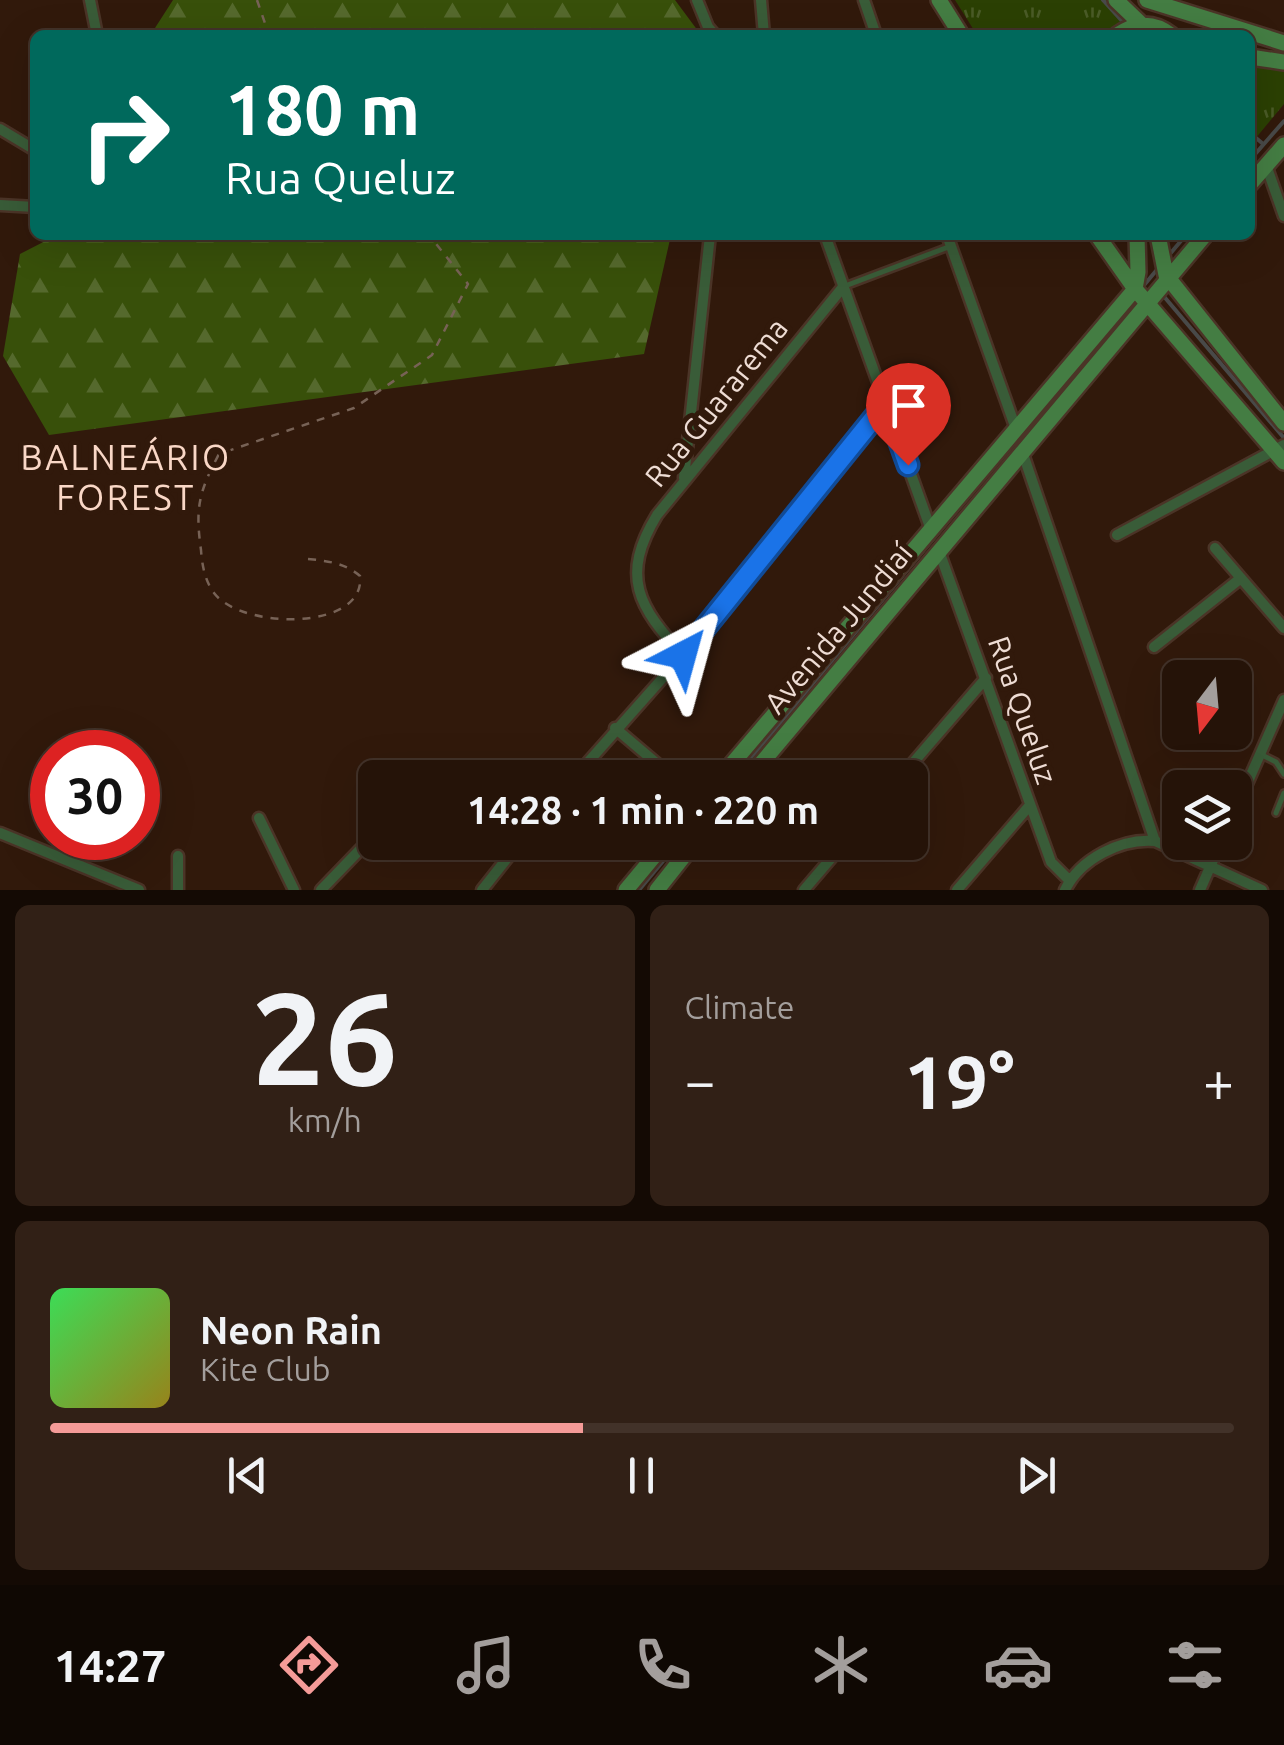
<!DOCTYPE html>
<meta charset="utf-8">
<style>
:root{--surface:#251308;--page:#312016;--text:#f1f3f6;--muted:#a39e9c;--line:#423229;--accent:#f59b98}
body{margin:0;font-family:Ubuntu,sans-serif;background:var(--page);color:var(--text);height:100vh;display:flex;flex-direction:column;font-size:38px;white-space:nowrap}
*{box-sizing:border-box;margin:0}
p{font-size:32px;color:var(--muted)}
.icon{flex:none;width:55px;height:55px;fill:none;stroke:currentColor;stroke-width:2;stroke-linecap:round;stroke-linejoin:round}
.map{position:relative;height:890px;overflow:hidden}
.panel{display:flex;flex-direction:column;gap:15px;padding:15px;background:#140a04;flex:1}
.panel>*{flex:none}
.banner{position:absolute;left:30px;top:30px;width:1225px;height:210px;border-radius:15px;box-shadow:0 10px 40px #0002,0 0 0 2px var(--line);background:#00695c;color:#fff;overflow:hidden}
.needle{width:65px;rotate:196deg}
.fabs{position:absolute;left:1162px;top:660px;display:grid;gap:20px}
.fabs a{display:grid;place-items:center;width:90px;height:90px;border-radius:15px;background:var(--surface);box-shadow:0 10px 40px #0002,0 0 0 2px var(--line);font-size:50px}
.speed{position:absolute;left:30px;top:730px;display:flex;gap:20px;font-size:50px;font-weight:700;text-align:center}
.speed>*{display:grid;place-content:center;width:130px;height:130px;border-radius:50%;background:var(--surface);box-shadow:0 10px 40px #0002,0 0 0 2px var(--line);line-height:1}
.speed .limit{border:15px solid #d22;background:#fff;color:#111}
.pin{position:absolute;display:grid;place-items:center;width:85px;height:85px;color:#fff;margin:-102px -42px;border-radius:50% 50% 50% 0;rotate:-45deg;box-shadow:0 0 10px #0007}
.pin .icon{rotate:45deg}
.me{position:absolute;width:110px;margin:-55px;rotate:39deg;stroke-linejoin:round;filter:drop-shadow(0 0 8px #0008)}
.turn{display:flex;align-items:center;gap:35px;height:210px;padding:0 30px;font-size:45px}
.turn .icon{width:130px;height:130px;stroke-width:2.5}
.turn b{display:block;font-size:70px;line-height:85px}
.big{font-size:75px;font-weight:600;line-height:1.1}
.panel .card{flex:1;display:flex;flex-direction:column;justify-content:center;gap:15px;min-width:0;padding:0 35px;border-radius:15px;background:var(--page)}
.panel .dial{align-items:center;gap:0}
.dial b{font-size:130px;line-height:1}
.song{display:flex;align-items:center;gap:30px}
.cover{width:120px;height:120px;border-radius:15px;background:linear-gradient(135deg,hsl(130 70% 55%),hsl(50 70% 35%))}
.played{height:10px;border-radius:5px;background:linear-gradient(90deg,var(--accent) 45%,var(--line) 45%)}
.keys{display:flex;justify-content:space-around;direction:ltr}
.heat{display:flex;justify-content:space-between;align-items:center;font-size:55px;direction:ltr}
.panel .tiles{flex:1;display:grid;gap:15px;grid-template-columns:1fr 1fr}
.card:last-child{grid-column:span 2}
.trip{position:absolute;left:358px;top:760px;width:570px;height:100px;border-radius:15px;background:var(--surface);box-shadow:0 10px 40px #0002,0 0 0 2px var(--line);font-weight:600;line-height:100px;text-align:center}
.tab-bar{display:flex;height:160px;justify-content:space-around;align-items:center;background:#0f0803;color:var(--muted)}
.tab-bar .icon{width:70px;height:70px}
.tab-bar .current{color:var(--accent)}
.tab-bar b{font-size:45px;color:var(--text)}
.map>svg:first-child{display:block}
.forest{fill:url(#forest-firs)}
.park{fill:url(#park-tufts)}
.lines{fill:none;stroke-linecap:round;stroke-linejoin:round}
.stream{stroke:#484948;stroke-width:4}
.service-casing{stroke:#4b3427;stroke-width:10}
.minor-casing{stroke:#4b3427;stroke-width:15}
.secondary-casing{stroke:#4b3427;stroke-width:20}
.path{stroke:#776256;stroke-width:2.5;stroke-dasharray:8 8;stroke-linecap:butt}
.service{stroke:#395c38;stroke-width:5}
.minor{stroke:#395c38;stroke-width:10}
.secondary{stroke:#447d43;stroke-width:15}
.route-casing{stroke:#114b97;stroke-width:25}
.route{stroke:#1a73e8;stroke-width:18}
.labels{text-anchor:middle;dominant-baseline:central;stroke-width:10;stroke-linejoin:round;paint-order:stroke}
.street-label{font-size:30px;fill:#eedcd4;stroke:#31190b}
.quarter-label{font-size:35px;letter-spacing:2.5px;fill:#f9d7c6;stroke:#31190b}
</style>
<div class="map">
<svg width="1284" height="890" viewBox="0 0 1284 890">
<defs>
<pattern id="forest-firs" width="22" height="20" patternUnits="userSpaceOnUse" patternTransform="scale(2.5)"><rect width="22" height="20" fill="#38500a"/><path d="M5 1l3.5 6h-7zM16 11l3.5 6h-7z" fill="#55692d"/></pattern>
<pattern id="park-tufts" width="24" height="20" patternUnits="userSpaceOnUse" patternTransform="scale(2.5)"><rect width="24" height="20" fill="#2b4003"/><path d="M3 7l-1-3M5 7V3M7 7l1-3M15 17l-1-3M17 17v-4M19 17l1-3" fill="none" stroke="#4a5b27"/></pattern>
</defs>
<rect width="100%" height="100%" fill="#31190b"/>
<path class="forest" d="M173 0H675L701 35H155V28Z
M57 235H671L644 354 49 435 3 356 20 254Z"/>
<path class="park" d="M955 0H1110L1127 18 1107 35H977Z
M1250 63 1284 68V104L1250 145Z"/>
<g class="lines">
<path class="stream" d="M1103 0 1122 21
M1250 133 1262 143
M1250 160 1284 121
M1169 255 1186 235
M1140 290 1160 266
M1161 293 1284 438
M734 778 974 490
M639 890 679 842"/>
<defs>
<path id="service" d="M845 286 951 246
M1260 754 1276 762 1284 774
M1276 813 1284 793"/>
<path id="minor" d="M90 0 97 35
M697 0 708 27 715 35
M761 0 764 35
M864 0 876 35
M0 129 35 150
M1266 165 1284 216
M0 205 35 207
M825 235 930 527
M947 235 1015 426
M1022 451 1155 841
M684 478 710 235
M1117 535 1284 445
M1215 548 1284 628
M939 551 1051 862 1070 881
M1154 647 1241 578
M683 655C638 607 620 576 657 515L843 287
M615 728 674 778
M432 778C454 761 473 769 496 778
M574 778 683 655 886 403
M900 778 986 678
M1235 811 1284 700
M259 818 294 890
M0 833 139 890
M178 890V856
M321 890 375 834
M482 890 520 842
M804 890 845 842
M957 890 1030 805
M1065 890C1080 859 1121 838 1155 841L1262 890
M1200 890 1221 842"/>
<path id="secondary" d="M939 0 961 35
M1116 0 1141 24
M1147 0 1284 43
M1117 35C1135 23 1153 21 1171 35
M1250 57 1284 62
M1250 184 1284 145
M1097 235 1135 289 1284 462
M1158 235 1166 275 1284 423
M720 778 1135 289 1138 272 1137 235
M749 778 1205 235
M626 890 666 842
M657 890 695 842"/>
</defs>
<use href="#service" class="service-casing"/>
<use href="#minor" class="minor-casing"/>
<use href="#secondary" class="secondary-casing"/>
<path class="path" d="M257 0 269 35
M308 559C328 561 345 563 360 576 366 631 242 630 214 593 205 581 202 565 201 550 195 507 199 492 219 454L354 408 432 355 468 284 429 235"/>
<use href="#service" class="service"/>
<use href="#minor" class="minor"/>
<use href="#secondary" class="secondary"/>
</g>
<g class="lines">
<defs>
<path id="route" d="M683 655 886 403 908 465"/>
</defs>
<use href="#route" class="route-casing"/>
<use href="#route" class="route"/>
</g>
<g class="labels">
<g class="street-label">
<text transform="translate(716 402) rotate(-51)">Rua Guararema</text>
<text transform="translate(838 628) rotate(-50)">Avenida Jundiaí</text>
<text transform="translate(1023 710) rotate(71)">Rua Queluz</text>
</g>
<g class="quarter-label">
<text x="126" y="457">BALNEÁRIO<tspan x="126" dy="40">FOREST</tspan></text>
</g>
</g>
</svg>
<div class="fabs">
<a><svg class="needle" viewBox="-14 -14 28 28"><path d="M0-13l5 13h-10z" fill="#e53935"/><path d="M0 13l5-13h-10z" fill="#a39e9c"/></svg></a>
<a><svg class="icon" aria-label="layers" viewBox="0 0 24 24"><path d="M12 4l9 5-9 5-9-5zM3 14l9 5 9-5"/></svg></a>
</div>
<div class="speed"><div class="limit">30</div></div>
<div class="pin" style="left:908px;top:465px;background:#d93025"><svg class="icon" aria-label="arrive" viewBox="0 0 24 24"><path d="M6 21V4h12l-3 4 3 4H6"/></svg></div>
<svg class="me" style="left:683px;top:655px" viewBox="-20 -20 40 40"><path d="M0-17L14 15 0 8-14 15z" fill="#1a73e8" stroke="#fff" stroke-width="4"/></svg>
<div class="trip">14:28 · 1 min · 220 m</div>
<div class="banner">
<div class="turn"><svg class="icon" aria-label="right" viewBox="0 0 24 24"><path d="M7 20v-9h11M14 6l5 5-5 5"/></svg><div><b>180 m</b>Rua Queluz</div></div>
</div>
</div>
<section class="panel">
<div class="tiles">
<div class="card dial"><b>26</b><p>km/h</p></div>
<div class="card"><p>Climate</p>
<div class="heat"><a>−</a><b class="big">19°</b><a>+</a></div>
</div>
<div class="card">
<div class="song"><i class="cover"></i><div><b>Neon Rain</b><p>Kite Club</p></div></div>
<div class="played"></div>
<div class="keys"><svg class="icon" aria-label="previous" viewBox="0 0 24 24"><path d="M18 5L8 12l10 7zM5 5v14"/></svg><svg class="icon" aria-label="pause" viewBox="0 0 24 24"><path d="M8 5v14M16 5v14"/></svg><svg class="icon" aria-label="next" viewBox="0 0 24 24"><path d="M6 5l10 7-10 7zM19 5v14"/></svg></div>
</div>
</div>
</section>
<nav class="tab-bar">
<b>14:27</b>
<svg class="icon current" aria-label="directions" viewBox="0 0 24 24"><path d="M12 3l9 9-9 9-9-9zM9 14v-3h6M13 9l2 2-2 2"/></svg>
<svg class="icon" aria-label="music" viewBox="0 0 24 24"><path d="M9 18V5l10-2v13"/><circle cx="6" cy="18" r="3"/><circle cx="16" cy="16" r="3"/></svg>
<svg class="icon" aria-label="phone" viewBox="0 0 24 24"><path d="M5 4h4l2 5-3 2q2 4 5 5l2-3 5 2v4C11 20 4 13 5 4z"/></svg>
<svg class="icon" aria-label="climate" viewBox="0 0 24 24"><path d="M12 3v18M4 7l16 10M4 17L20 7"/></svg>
<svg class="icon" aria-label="car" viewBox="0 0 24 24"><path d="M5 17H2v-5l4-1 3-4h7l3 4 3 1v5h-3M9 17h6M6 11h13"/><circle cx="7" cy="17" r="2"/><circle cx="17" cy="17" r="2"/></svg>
<svg class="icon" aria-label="filters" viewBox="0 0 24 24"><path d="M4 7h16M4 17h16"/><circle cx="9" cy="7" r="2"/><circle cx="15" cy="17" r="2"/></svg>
</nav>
